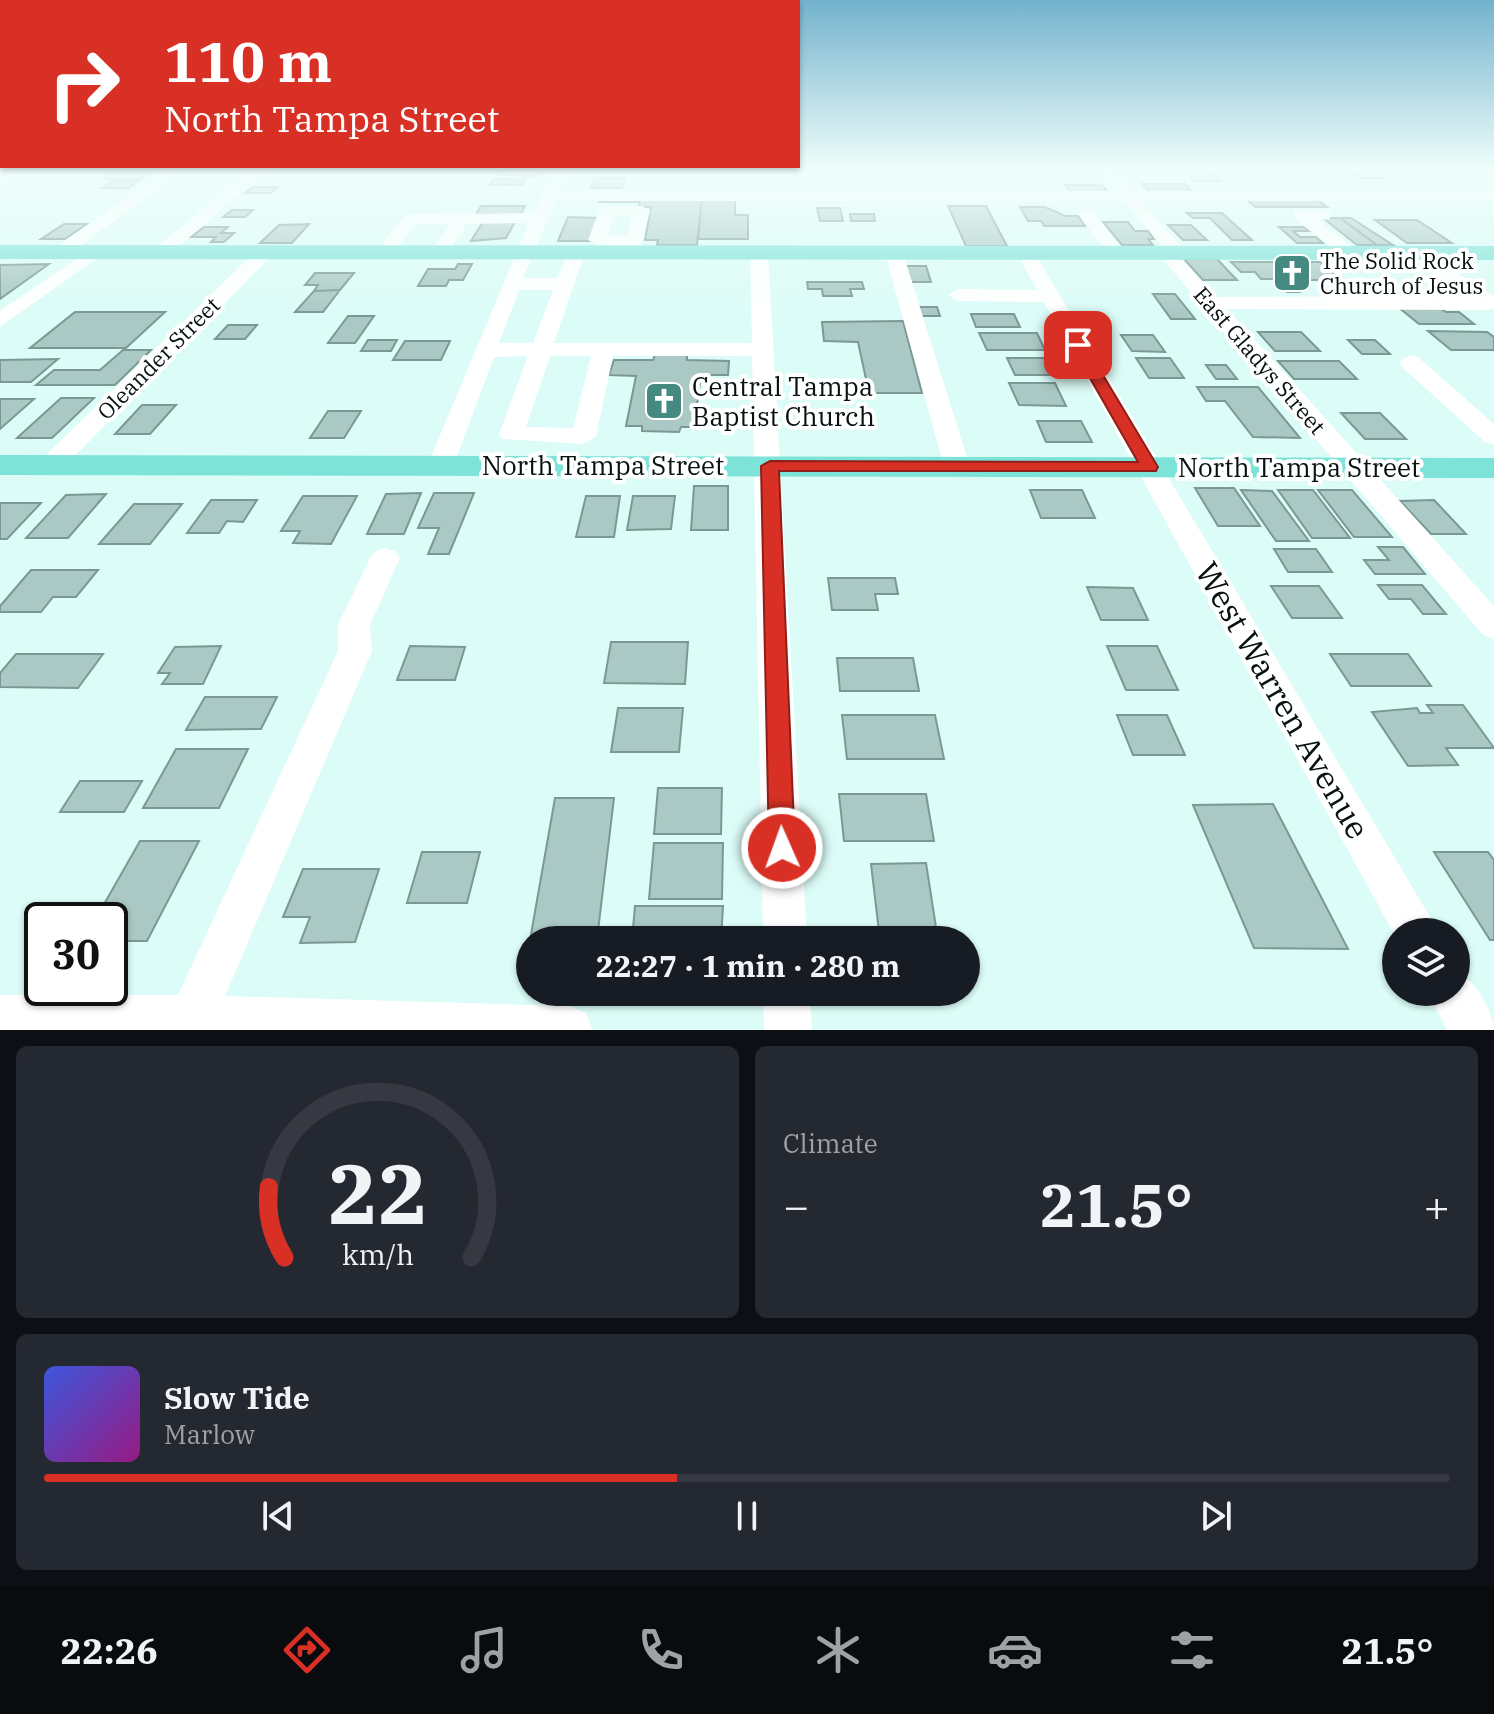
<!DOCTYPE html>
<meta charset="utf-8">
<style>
:root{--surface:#171b24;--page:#242831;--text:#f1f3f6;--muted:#9ea1a6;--line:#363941;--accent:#d93025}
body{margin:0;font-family:"IBM Plex Serif",serif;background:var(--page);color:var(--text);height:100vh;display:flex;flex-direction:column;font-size:30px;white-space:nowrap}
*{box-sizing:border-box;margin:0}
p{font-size:26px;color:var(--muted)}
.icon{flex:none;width:44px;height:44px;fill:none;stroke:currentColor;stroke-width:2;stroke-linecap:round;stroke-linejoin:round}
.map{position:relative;height:1030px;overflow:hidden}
.drawer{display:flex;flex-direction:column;gap:16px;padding:16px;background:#0d0f14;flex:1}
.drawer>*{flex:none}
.hud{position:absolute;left:0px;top:0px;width:800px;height:168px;box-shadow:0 2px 6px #0004;background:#d93025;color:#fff;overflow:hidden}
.buttons{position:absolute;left:1382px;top:918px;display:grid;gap:16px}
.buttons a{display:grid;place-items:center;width:88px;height:88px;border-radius:50%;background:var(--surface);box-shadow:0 2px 6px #0004;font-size:40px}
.speed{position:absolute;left:24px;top:902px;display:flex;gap:16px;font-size:40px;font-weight:700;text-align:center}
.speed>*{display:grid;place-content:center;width:104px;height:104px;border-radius:50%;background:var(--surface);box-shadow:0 2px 6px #0004;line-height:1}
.speed .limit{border:4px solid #111;border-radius:12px;background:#fff;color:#111}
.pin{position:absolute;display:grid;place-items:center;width:68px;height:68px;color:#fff;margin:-34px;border-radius:16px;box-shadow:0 4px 12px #0006}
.me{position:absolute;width:88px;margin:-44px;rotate:358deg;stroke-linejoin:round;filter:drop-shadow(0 0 6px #0008)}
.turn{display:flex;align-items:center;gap:28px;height:168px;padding:0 32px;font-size:36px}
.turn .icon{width:104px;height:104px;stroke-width:2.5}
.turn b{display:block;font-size:56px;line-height:68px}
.big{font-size:60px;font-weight:700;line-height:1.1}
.drawer .card{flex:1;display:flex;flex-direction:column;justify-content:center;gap:12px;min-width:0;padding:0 28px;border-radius:12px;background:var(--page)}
.drawer .dial{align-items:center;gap:0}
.dial svg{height:208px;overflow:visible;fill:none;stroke:var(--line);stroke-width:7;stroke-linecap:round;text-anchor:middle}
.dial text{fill:var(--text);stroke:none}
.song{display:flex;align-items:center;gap:24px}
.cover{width:96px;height:96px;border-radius:12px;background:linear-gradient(135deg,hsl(230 70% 55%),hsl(310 70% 35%))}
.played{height:8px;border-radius:4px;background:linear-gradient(90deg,var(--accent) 45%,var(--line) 45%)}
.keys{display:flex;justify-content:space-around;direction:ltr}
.heat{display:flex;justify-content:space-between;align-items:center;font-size:44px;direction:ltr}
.drawer .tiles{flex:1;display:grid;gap:16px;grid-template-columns:1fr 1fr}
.card:last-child{grid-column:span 2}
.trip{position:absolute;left:516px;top:926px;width:464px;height:80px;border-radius:40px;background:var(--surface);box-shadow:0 2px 6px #0004;font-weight:700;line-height:80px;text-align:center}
.tab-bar{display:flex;height:128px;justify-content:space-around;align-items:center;background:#090b0e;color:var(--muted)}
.tab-bar .icon{width:56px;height:56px}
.tab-bar .current{color:var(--accent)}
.tab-bar b{font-size:36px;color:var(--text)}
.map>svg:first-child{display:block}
.building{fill:#aac9c4;stroke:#7b9894;stroke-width:2}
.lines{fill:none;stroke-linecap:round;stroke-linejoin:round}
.minor{fill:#fff;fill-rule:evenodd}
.major{fill:#7de3d9;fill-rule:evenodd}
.route{fill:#d93025;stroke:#8d1f18;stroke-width:2}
.labels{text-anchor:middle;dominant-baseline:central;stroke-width:8;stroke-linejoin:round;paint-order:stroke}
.far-poi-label{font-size:22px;fill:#061110;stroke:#fff;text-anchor:start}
.far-street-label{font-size:22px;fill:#061110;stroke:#fff}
.poi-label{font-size:26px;fill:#061110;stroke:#fff;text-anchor:start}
.street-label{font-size:26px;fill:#061110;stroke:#fff}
.near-street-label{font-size:32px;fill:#061110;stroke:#fff}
</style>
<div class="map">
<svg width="1494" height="1030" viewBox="0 0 1494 1030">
<rect width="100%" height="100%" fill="#dcfcf7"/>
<path class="building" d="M505 170H540L537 176 501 175Z
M1183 170H1209L1221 181H1195Z
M1348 170H1370L1382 178H1360Z
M113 172H151L142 179H103Z
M594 178H625L622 188H591Z
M494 179H525L522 185H490Z
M112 181H138L129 188H102Z
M1142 184H1185L1195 194H1152Z
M1065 185H1102L1109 193H1071Z
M253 187H278L271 193H245Z
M600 198H702L697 245H657L658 240H645L651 207H639L640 202H599Z
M702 198 735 199V215H748V239H698Z
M1246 199H1316L1327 207H1255Z
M481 206H525L521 214H476Z
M948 206H986L1007 246H966Z
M1020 207H1045L1065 216H1078L1085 226H1044L1041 221H1028Z
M817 208H840L843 221H820Z
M232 210H253L245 217H223Z
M1187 213H1222L1252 240H1232L1210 218H1193Z
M850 214H874L875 221H851Z
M568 217 599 218 591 241H558Z
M1323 218H1340L1377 245H1357Z
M1340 218H1351L1393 245H1377Z
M484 220H516L506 238 471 241Z
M1375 220H1417L1452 243H1407Z
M1103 222H1128L1135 231H1148L1154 239H1148L1153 245H1122Z
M64 224H87L65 239H41Z
M309 224 292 243H260L279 225Z
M1168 225H1191L1207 240H1183Z
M204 227H228L221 233H234L224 242H211L216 237H191Z
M1279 227H1304L1309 231H1293L1300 237H1316L1323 243H1297Z
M1184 259H1217L1237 280H1203Z
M1231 262H1276L1295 280H1286L1299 292H1287L1273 279H1261L1255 272H1241Z
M1276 262H1320L1364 299H1342L1334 292 1343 293 1328 280H1295Z
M49 264 0 299V265Z
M458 264H472L463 280H449L446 286H418L428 269H455Z
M902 266H926L931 282H907Z
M315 273H354L340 290 314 291 318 285H305Z
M807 282H862L864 289H850L852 296H823L822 289H808Z
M340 290 323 312H295L314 291Z
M1153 294H1175L1195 319H1171Z
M915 307H937L940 316H918Z
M1398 307H1438L1446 312H1459L1474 324H1419Z
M75 312H165L126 348H30Z
M971 314H1014L1020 327H976Z
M348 316H374L355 343H328Z
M903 321 922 393H869L858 342 824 341 822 322Z
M228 325H257L245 339H215Z
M1428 331 1487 332 1494 337V350H1451Z
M1258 332H1301L1320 351H1275Z
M979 333H1037L1045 350H987Z
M1121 335H1153L1165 352 1132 351Z
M368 340H397L391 351H361Z
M1348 340H1375L1390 354H1362Z
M405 341H450L441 360H393Z
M123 350H151L115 385H36L54 370H100Z
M656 352H687V360L729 361 728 375H701L694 427H681L679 432 642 431V426H626L636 376 609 375 614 360H653Z
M1007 358H1044L1053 375H1015Z
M1136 358H1170L1184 378H1149Z
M58 359 31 382H0V360Z
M1278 361H1339L1357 379H1294Z
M1206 365H1226L1237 379H1216Z
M1009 383H1055L1066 406 1019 405Z
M1197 387H1258L1300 438 1253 437 1225 401H1206Z
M61 398H94L52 438H17Z
M0 399H34L0 429Z
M142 405H176L150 434H115Z
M328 411H361L344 438H310Z
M1341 413H1380L1406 439H1365Z
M1037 421H1081L1092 442H1046Z
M694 486H728V530H691Z
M1195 488H1234L1260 526H1218Z
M1030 490H1082L1095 518H1041Z
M1241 490 1272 491 1309 541H1276Z
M1278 490H1313L1350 538H1312Z
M1318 490H1352L1392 537H1354Z
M421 493 404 534H367L386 494Z
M434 493H474L449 554H428L439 528H418Z
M106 494 68 538H26L66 495Z
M303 496H357L331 544 293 543 300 531H281Z
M586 496H620L614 537H576Z
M633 496H675L671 529 627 530Z
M211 500H257L243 522 227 521 219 533H187Z
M1434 500 1466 534H1431L1400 501Z
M0 503H41L7 539H0Z
M134 504H182L150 544H99Z
M1378 547H1403L1425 574H1375L1364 560H1389Z
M1274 549H1316L1332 572H1288Z
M31 570H98L76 597H53L41 612H0V606Z
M828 578H895L898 594H875L878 610H832Z
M1378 585H1422L1446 614H1423L1411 599H1389Z
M1271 586H1319L1342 618H1292Z
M1087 587 1133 588 1148 620H1101Z
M611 642H688L685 684 604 683Z
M221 646 203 684H162L170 673H158L175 647Z
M410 646 465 647 455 680H397Z
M1107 646H1157L1178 690H1126Z
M16 654H103L78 688 0 687V673Z
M1330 654H1408L1431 686H1351Z
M837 658H913L919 691H840Z
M205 697H277L261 729 186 730Z
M1427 705H1463L1494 748H1446L1458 765 1408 766 1372 712 1417 708 1420 713H1433Z
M618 708H683L679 752H611Z
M842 715H935L944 759H847Z
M1117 715H1167L1185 755H1133Z
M176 749H248L219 808H143Z
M80 781H142L124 812H60Z
M658 788H722L721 834H654Z
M839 794H926L934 841H844Z
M555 798H614L597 939 530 940Z
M1273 804 1348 949 1254 948 1193 805Z
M140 841H199L147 941H110V920H95Z
M654 843H723L722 899H649Z
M422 852H480L467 903H407Z
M1434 852H1488L1494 860V940H1490Z
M926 863 938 940H880L871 864Z
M303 869H379L355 942 300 943 310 917H283Z
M635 906H723L721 940H632Z"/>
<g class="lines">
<path class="minor" d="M7 170H26L0 185V174Z
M167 170H185L66 256H54V248Z
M250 170H267L169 255H157V247Z
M555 170H570L560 191H1115L1098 170H1113L1132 191H1494V201H1141L1183 248 1186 252 1180 257 1216 297 1464 296 1411 257 1408 253 1417 248 1494 296V308L1487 310 1227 309 1494 606V639L1483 635 1203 307 1158 253 1164 248 1123 201H556L523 278H557L570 248 576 247 585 252 554 343H752L750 253 759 248 768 253 807 940H763L752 356H613L596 436 583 444 502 439 499 434 528 356 494 357 454 464 441 472 428 464 529 223 467 224 445 256 439 257 430 252 450 224H416L391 256H379L376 252 405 215 411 214 534 213ZM519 290H553L533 343H499ZM550 356H591L573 428 526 427Z
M607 206H642L650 211 638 256H626L625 246 597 245 588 240 599 211ZM614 216H632L627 235H607Z
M1300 209 1330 211V219L1318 220 1355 249V257H1343L1294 218V210Z
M1087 210 1093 211 1121 248V256H1109L1079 215Z
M266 246 275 251 272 255 60 471H42L38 465 42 459 260 247Z
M94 247 103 252 100 256 0 327V311Z
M1025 247 1034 252 1439 932H1396V937L1044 302 958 301 948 295 958 289 1037 290 1016 252Z
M894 248 903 253 970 467 966 473 957 475 944 467 885 253Z
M1410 355 1418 357 1494 424V445L1485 442 1402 367 1399 362Z
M385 548 395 551 400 558 370 625 372 651 225 996 569 1006 586 1013 593 1030H0V995H178L338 651V625L370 558 375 551Z
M1456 971C1473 978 1494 1010 1494 1030H1447L1428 992H1456Z
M763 992H809L812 1030H764Z"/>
<path class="major" d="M0 245 1494 246V260L0 259Z
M0 455 1494 458V478L0 475Z"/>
</g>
<linearGradient id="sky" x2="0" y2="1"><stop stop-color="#73b2cd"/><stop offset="0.54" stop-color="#effefb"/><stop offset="1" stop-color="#effefb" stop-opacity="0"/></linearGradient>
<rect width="1494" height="314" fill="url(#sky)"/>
<path class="route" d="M1078 340 1085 345 1158 467 1156 471H779L795 848 791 857 782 860 773 857 769 848 761 466 770 461 1138 462 1071 345Z"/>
<defs>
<symbol id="church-square" viewBox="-11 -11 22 22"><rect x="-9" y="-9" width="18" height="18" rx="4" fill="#458a81" stroke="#fff"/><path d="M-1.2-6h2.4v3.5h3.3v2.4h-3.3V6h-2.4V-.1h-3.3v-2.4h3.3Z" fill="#fff"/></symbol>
</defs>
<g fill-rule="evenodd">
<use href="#church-square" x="1270" y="251" width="44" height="44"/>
<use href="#church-square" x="642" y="379" width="44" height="44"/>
</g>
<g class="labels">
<g class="far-poi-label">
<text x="1320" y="260">The Solid Rock<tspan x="1320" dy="25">Church of Jesus</tspan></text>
</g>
<g class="far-street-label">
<text transform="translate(158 358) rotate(-45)">Oleander Street</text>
<text transform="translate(1260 360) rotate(49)">East Gladys Street</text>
</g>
<g class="poi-label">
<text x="692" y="386">Central Tampa<tspan x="692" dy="30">Baptist Church</tspan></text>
</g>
<g class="street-label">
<text x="603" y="465">North Tampa Street</text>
<text x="1299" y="467">North Tampa Street</text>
</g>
<g class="near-street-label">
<text transform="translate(1283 700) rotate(60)">West Warren Avenue</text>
</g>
</g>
</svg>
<div class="buttons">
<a><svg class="icon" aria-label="layers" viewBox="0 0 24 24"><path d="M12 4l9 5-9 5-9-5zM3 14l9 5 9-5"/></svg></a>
</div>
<div class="speed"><div class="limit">30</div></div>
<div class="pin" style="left:1078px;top:345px;background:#d93025"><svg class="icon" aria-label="arrive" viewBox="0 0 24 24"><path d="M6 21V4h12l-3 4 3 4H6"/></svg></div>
<svg class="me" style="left:782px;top:848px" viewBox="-20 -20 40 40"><circle r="17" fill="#d93025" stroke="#fff" stroke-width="3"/><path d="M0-11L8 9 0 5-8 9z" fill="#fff"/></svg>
<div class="trip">22:27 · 1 min · 280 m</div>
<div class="hud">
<div class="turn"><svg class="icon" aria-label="right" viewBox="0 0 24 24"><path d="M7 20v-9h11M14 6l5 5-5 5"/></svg><div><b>110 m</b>North Tampa Street</div></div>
</div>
</div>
<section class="drawer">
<div class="tiles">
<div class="card dial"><svg viewBox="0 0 100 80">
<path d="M14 69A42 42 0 1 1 86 69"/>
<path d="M14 69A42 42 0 0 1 8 42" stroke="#d93025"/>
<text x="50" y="56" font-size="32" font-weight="700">22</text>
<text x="50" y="72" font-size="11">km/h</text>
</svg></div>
<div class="card"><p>Climate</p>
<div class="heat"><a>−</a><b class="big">21.5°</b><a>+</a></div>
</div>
<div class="card">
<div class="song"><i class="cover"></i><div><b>Slow Tide</b><p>Marlow</p></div></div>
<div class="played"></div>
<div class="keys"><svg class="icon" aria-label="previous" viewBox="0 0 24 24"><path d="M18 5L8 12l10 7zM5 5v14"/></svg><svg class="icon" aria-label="pause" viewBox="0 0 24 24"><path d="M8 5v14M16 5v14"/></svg><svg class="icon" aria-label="next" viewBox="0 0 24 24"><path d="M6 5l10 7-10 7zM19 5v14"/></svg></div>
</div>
</div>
</section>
<nav class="tab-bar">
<b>22:26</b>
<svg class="icon current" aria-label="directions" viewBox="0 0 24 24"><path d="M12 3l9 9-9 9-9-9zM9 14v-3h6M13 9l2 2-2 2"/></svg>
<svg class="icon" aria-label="music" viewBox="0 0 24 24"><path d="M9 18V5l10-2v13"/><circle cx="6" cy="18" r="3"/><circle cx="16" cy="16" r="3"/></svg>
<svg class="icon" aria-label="phone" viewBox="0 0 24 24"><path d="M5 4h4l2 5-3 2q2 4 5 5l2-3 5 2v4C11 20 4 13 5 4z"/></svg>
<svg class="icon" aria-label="climate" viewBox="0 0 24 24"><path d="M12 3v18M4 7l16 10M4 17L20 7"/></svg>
<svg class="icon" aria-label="car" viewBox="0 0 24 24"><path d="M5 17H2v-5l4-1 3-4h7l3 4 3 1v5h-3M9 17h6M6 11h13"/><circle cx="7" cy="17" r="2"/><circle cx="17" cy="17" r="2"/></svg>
<svg class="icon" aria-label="filters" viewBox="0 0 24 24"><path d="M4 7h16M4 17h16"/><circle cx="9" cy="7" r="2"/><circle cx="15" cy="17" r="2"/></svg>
<b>21.5°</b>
</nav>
